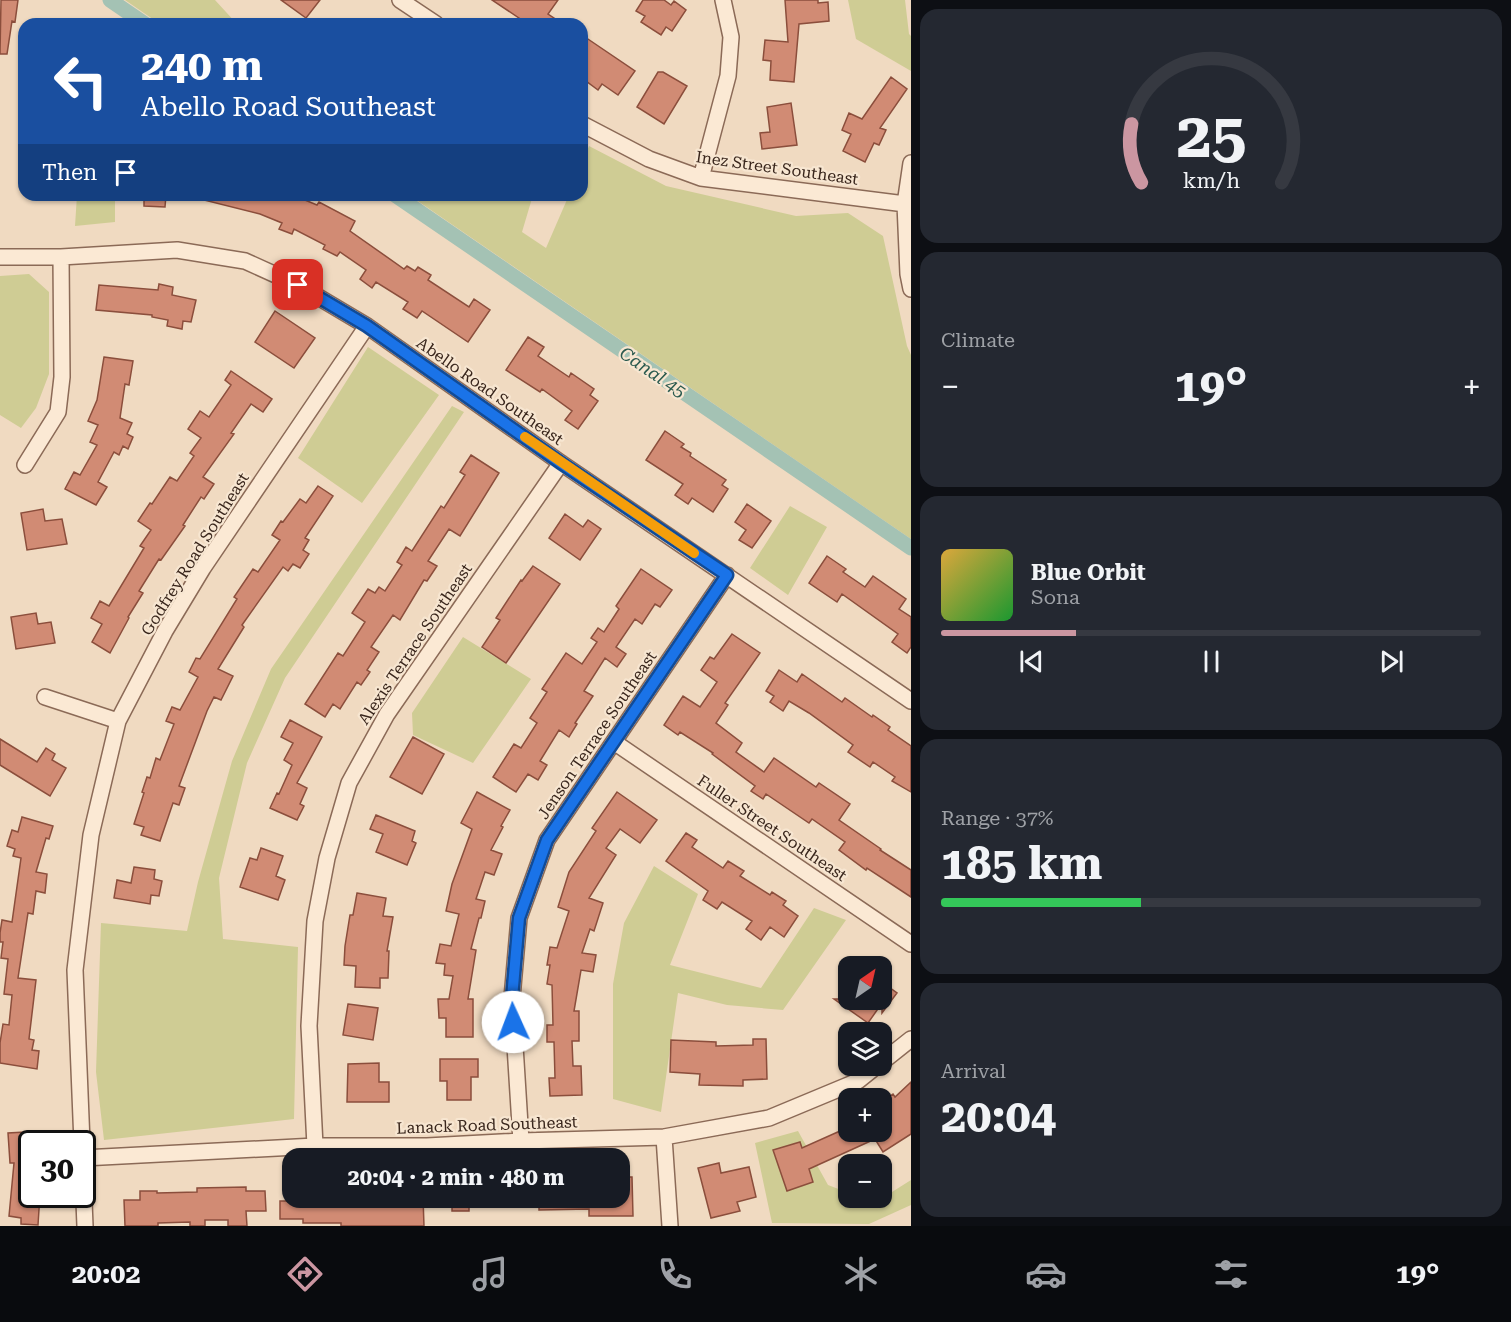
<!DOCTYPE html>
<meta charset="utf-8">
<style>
:root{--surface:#171b24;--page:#242831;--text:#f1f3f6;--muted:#9ea1a6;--line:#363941;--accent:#cb96a1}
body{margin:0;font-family:"Roboto Serif",serif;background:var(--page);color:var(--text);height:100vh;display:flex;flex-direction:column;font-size:22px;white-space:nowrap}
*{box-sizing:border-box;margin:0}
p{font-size:20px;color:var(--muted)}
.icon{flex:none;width:33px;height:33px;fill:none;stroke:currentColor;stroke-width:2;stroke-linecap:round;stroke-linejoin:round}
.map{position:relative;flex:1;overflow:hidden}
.panel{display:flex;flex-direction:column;gap:9px;padding:9px;background:#0d0f14;width:600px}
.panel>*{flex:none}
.top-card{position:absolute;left:18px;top:18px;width:570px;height:183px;border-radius:18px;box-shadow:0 2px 4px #0004;background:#1a4fa0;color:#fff;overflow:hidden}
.needle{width:39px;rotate:34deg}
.tools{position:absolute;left:838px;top:956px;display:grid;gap:12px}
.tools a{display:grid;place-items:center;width:54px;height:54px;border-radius:12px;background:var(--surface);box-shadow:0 2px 4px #0004;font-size:30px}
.speed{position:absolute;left:18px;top:1130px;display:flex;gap:12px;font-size:30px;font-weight:700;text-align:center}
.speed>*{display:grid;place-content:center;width:78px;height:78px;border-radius:50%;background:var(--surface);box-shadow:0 2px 4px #0004;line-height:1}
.speed .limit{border:3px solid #111;border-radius:9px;background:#fff;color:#111}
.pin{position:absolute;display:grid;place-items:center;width:51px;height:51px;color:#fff;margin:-26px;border-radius:12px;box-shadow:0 3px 9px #0006}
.me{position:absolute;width:66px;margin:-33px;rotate:358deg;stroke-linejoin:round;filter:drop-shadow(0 0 4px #0008)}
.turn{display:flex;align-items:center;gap:21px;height:126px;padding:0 24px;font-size:27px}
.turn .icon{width:78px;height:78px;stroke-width:2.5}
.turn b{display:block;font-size:42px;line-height:51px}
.then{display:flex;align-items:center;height:57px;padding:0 24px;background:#0003;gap:12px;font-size:22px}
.big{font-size:45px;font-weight:700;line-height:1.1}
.panel .widget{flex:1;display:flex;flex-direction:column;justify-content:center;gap:9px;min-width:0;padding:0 21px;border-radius:18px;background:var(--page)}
.panel .dial{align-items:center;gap:0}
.dial svg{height:156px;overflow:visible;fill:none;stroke:var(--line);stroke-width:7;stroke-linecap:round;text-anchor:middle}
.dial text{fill:var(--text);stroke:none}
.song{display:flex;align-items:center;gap:18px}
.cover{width:72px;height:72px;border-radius:9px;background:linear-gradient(135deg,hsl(40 70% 55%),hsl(130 70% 35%))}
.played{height:6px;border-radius:3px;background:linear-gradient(90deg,var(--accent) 25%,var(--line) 25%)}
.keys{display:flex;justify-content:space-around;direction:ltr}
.heat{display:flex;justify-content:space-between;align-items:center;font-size:33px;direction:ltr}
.charge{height:9px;border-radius:4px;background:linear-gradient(90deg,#34c759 37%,var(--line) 0)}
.trip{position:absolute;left:282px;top:1148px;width:348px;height:60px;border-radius:18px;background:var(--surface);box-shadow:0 2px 4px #0004;font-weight:700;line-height:60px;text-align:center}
.tabs{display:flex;height:96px;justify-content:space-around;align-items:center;background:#090b0e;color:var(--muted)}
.tabs .icon{width:42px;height:42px}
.tabs .active{color:var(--accent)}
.tabs b{font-size:27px;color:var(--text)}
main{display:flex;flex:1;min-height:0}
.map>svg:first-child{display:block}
.green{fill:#cfcc94}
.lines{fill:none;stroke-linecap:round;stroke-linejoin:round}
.canal{stroke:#a4c2b4;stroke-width:15}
.building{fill:#d18b74;stroke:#8b4e3c;stroke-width:1.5}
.minor-casing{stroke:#8b6a57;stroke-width:18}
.minor{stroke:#fbe9d4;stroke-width:15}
.route-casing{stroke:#114b97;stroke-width:15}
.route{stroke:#1a73e8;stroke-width:10}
.slow{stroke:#f59e0b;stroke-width:10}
.labels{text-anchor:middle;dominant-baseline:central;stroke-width:4.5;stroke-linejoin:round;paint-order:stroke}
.street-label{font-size:16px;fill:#39261c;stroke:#f7e6d1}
.water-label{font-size:18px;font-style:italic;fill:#2b5a4f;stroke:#f7e6d1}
</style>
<main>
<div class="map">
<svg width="911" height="1226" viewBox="0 0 911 1226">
<rect width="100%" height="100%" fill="#f0dac1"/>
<path class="green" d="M125 0H215L237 24H160Z
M848 0H905L909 34 911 36V71L856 39Z
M589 146 666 186 796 216 848 213 883 236 907 346 911 355V539L409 195H533L522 232 546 248 569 195H582V163Z
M77 195H115V222L75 226Z
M29 274 49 292V374L36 408 21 428 0 415V276Z
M368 347 439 395 362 503 298 458Z
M452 406 464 412 285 678 247 763 219 878 223 939 298 947 294 1119 104 1140 96 1072 101 923 187 931 198 882 232 761 271 669Z
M790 506 827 527 788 595 750 568Z
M463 637 531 679 473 763 413 735 412 713Z
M654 866 698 894 670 965 761 988 814 908 846 920 783 1010 727 1005 678 993 661 1112 613 1099V984L624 923Z
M798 1131 828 1185 849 1193V1197H858L873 1204 911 1180V1205L869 1224 772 1223 755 1143Z"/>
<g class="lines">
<path class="canal" d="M110 0 145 24
M395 195 911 548"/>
</g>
<path class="building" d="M1 0H18L15 22 12 21 7 54H0Z
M281 0H320L306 18Z
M492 0H558L548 14 563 24H530L523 19 522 20Z
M643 0H664L671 5 674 1 686 10 672 31 666 27 661 35 641 22 645 16 636 11Z
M785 0H818V3L828 2 829 21 799 24 794 82 770 80 771 61 763 60 765 40 788 42Z
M582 35 635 71 618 95 602 84 598 90 582 78Z
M658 72H663L687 86 664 124 637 107Z
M891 77 907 89 880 128 886 130 879 145 874 143 865 162 843 151 851 134 842 130 849 113 862 119Z
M791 103 797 145 762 149 760 133 770 132 767 107Z
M144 195H166L165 207 144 206Z
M201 195H293L317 205 319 202 355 221 350 231 404 269 407 266 415 271 418 267 431 275 428 280 469 307 474 299 490 310 468 342 422 311 417 318 403 309 408 302 376 282 372 288 360 279 366 270 340 252 337 256 323 249 325 245 294 229 292 234 279 229 282 223 260 214 200 199Z
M159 284 173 287 172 295 196 300 191 322 183 321 182 329 167 326 168 320 152 317V315L96 310 99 285 158 290Z
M275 311 315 338 294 368 255 342Z
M528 337 544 347 538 356 569 377 571 373 594 389 590 395 598 401 578 429 565 420 572 411 542 389 540 392 506 370Z
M104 357 133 361 129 385 125 384 120 418 132 423 127 434 133 437 128 449 123 446 119 455 114 452 98 482 107 487 96 505 65 489 74 472 80 475 97 445 90 442 98 425 88 421 97 400Z
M231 371 272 399 263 412 251 404 231 433 234 434 203 477 214 484 204 499 201 497 183 525 185 526 161 560 159 559 139 591 143 593 128 617 129 618 110 653 92 642 102 624 91 618 100 601 109 606 144 548 140 546 151 530 138 521 150 503 152 504 170 477 177 481 194 456 190 453 201 438 188 429 200 411 209 417 231 385 225 380Z
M665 431 684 444 681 447 691 453 690 456 726 480 722 485 728 489 713 512 692 498 688 504 675 495 683 484 646 460Z
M471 455 499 473 460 536 449 529 428 561 437 566 427 581 424 580 400 620 393 615 371 647 379 652 367 670 370 672 361 685 357 682 340 709 333 704 325 717 305 704 338 653 343 656 365 622 352 613 368 589 375 593 379 587 385 591 402 565 397 562 406 547 412 551 441 506 444 508 465 475 460 472Z
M318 486 333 496 305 538 309 540 303 550 309 554 300 568 293 564 288 571 283 567 242 625 244 627 218 669 233 676 221 700 214 697 207 711 179 786 185 788 179 805 173 803 160 841 141 835 144 827 134 824 144 793 142 792 147 777 150 778 156 758 160 760 174 724 166 721 172 707 180 710 198 677 189 672 196 658 200 659 237 599 234 597 253 569 258 572 280 540 272 535 281 521 283 522 300 499 306 503Z
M747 504 771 521 752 548 739 540 746 530 735 522Z
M43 509 45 521 62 519 67 544 27 550 21 513Z
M565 514 583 527 588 520 601 529 580 560 549 538Z
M827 556 846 569 843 572 865 587 873 576 906 599 899 609 911 617V647L907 653 892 642 898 634 842 594 837 602 809 583Z
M533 566 560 584 506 663 482 647 500 620 496 618 521 580 522 581Z
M641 569 672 590 660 607 655 604 642 624 635 619 616 647 626 654 617 667 605 658 584 691 593 696 575 723 577 724 569 737 559 730 540 761 547 765 538 780 528 774 516 792 493 777 514 744 521 748 537 723 530 718 547 692 542 689 566 653 582 664 597 642 591 638 598 628 604 632 619 609 616 606Z
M36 613 38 624 51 622 55 643 16 649 11 617Z
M732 634 760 653 725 703 728 705 716 723 742 743 736 752 764 772 774 758 816 787 819 783 850 804 839 820 881 849 880 850 911 870V897L867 868 866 870 839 850 845 842 812 819 809 823 766 794 763 799 751 791 755 786 712 754 713 753 680 732 678 735 664 725 683 696 700 707 717 682 701 670 710 657 714 659Z
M779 670 797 682 802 674 842 702 845 698 872 717 873 715 890 727 888 730 911 746V792L892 781 895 777 873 762 870 767 848 752 853 745 809 713 789 701 783 711 770 702 774 696 766 691Z
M290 720 322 737 297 783 307 788 300 804 304 806 297 820 270 808 277 793 279 794 292 765 284 760 293 743 281 737Z
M413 737 444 754 422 794 390 777Z
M0 739 37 762 46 748 55 754 52 760 66 768 50 796 0 765Z
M477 792 510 810 501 826 503 827 491 850 502 854 494 875 485 872 476 899 485 901 481 918H479L471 949 476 950 468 999H473V1037H446V1018H439L438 999H449L453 976 444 975 445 964 436 963 440 944 451 946 459 914 446 911 452 884 472 829 461 823Z
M617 792 657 820 640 843 620 829 606 848 616 855 589 898 603 903 594 931 590 929 582 953 596 955 593 972 581 970 574 1011H579V1041H572L573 1066H581L582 1095 550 1096 549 1078H555L554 1042H547V1025H553L552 985 547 984 550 965H547L550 947 557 948 569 911 558 907 569 872 596 831 592 828Z
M376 815 415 831 412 841 416 843 407 865 376 852 383 834 370 829Z
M22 817 53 826 49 839 46 838 36 872 47 874 45 893 36 891 33 914 28 913 18 978 36 980 29 1039 34 1040 32 1050 39 1051 37 1069 0 1063V1043L3 1024 9 1025 12 995 4 994 8 959 1 958 3 942H0V933L2 920 12 922 21 858 13 856 15 849 7 846 12 830 18 832Z
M686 833 697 840 692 847 723 868 728 861 744 871 740 876 770 895 772 892 786 901 783 905 798 916 784 937 770 927 761 940 746 929 752 921 722 902 717 909 703 900 708 891 666 861Z
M261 848 283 856 276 876 285 880 278 900 240 887 250 858 257 860Z
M134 867 155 870 154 879 162 881 159 896 151 895 150 904 114 898 117 880 131 883Z
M357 893 386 898 383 916 393 917 387 951H389L388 978H380V988L355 987 356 966 344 965 345 946 350 915H353Z
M882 982 897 993 882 1013V1003L868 1023 834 999H882Z
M348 1004 378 1008 373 1040 343 1035Z
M753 1039H766L767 1079 743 1080V1086L699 1085 700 1074 670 1072 671 1040 716 1042V1046L753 1045Z
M440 1059H478V1077H471V1100H447V1081H440Z
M379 1063V1082H389V1102H347L348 1064Z
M911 1082V1134L883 1152 875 1139 809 1169 813 1182 787 1191 773 1150 800 1142 802 1148 849 1127V1131H882V1119L887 1115 882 1107V1102L893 1094 895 1097Z
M43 1131 44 1143H32V1194H40L38 1225 21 1224V1218L9 1216 14 1163H10L8 1133Z
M719 1163 721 1173 749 1167 756 1197 737 1202 740 1211 711 1218 698 1168Z
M620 1177H632L633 1216H589V1209L539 1210V1197H620Z
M246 1187V1191H265L266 1211H246L247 1226H228V1220H205V1226H190V1222L158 1223V1226H125L124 1200H140V1191H157V1193L197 1192V1188Z
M299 1197H423L424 1226H341V1223H303V1219H280V1201H299Z
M452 1197H469V1211H452Z"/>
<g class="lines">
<defs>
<path id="minor" d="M400 0 436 24
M582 124 649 159 701 178 905 204
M911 163 905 204 908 274 911 289
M701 178 728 76 731 37 723 0
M0 257H61L177 250 245 261 298 285 367 326 561 463 911 701
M25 465 58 412 62 377 61 257
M45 697 118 721
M614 742 911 944
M882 1062 911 1039
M664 1137 670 1226
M521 1141 512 998 519 918 547 840 727 575
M82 1143 75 970 91 835 118 721 165 631 203 568 367 326
M315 1146 309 1026 315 921 327 858 349 783 387 714 561 463
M82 1152 85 1226
M83 1158 315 1146H427L521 1141 664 1137 769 1118 858 1081 878 1065"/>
</defs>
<use href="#minor" class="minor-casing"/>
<use href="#minor" class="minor"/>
</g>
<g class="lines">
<defs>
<path id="route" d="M298 285 367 326 561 463 727 575 547 840 519 918 512 998 513 1022"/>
</defs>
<use href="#route" class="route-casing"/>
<use href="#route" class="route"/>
<path class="slow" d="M525 437 694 553"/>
</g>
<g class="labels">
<g class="street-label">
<text transform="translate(777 168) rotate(8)">Inez Street Southeast</text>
<text transform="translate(490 391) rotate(35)">Abello Road Southeast</text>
<text transform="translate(195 554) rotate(-58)">Godfrey Road Southeast</text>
<text transform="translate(415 644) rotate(-56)">Alexis Terrace Southeast</text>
<text transform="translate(597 735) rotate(-56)">Jenson Terrace Southeast</text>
<text transform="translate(772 828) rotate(34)">Fuller Street Southeast</text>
<text transform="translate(487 1125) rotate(-2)">Lanack Road Southeast</text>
</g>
<g class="water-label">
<text transform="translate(653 372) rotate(34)">Canal 45</text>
</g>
</g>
</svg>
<div class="tools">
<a><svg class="needle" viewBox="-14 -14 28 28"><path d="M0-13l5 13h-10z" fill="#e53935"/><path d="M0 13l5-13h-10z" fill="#9ea1a6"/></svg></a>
<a><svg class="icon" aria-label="layers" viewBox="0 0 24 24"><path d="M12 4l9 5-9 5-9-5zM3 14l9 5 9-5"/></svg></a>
<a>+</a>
<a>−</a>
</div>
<div class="speed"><div class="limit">30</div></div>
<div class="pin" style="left:298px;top:285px;background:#d93025"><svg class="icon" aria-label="arrive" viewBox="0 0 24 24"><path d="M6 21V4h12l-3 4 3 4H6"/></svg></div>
<svg class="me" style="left:513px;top:1022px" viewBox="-20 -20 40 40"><circle r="19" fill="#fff"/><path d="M0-13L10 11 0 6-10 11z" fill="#1a73e8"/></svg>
<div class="trip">20:04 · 2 min · 480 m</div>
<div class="top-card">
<div class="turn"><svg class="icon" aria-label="left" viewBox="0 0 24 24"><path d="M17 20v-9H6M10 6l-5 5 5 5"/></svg><div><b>240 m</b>Abello Road Southeast</div></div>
<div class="then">Then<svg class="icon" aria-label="arrive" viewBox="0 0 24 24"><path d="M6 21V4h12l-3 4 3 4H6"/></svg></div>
</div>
</div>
<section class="panel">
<div class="widget dial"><svg viewBox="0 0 100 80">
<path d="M14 69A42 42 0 1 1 86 69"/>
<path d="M14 69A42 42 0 0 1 9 39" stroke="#cb96a1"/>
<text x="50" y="56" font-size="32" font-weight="700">25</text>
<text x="50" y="72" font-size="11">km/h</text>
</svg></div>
<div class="widget"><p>Climate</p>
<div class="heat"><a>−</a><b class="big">19°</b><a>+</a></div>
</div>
<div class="widget">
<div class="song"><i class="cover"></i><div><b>Blue Orbit</b><p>Sona</p></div></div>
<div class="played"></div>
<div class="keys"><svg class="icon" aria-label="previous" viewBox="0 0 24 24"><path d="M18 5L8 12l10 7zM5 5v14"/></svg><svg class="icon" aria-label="pause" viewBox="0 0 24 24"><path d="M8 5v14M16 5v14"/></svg><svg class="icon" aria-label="next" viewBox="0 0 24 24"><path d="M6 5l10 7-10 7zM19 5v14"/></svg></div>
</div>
<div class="widget"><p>Range · 37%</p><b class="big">185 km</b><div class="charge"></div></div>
<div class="widget"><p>Arrival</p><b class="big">20:04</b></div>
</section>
</main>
<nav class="tabs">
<b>20:02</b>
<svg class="icon active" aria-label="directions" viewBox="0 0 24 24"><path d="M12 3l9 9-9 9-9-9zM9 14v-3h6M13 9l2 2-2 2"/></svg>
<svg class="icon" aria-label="music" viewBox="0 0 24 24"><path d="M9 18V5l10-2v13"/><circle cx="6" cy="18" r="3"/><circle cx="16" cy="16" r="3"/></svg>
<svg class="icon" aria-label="phone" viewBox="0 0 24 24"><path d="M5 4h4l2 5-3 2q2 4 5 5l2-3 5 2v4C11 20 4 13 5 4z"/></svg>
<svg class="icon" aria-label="climate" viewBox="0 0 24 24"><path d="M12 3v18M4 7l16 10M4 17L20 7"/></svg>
<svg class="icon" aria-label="car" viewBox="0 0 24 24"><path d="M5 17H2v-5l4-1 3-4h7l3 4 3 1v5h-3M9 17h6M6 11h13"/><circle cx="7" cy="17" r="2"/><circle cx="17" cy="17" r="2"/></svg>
<svg class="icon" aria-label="filters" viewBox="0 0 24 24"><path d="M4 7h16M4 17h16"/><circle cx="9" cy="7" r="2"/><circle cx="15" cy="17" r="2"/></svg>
<b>19°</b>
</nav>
